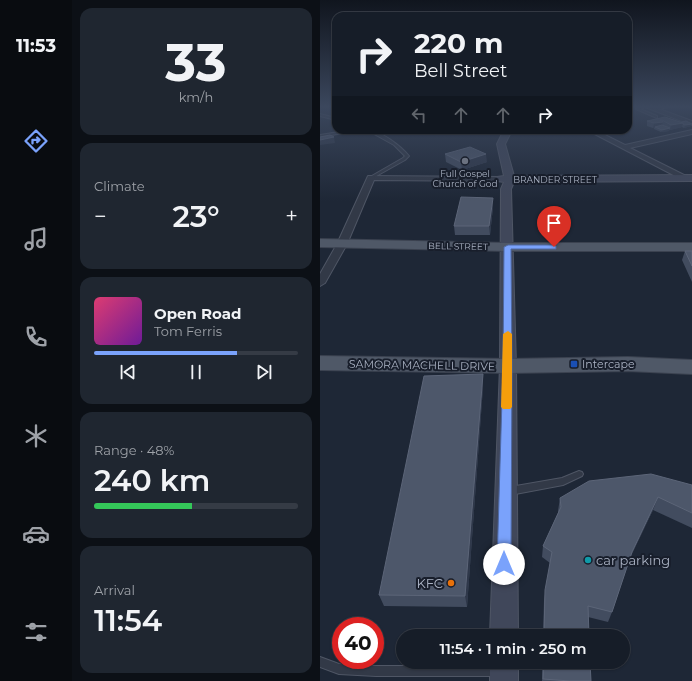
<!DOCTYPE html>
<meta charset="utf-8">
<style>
:root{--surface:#161d28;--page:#1f2630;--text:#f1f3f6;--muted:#9ea2a8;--line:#353b45;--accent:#7aa2fb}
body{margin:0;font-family:Montserrat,sans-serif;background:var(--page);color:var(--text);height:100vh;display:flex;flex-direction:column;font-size:15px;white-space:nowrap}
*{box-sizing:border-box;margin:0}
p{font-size:13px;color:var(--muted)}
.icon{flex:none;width:22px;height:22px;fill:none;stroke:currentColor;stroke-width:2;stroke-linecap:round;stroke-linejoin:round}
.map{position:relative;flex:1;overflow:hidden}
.panel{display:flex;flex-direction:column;gap:8px;padding:8px;background:#0c1016;width:248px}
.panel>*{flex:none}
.guide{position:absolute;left:12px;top:12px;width:300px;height:122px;border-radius:12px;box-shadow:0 1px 3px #0004,0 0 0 1px var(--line);background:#161d28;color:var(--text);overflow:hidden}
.speed{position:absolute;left:12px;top:617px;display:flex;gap:8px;font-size:20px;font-weight:700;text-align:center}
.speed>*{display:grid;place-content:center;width:52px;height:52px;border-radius:50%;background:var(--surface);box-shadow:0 1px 3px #0004,0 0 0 1px var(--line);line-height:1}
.speed .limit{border:6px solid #d22;background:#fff;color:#111}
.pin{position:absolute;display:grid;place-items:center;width:34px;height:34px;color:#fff;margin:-41px -17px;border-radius:50% 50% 50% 0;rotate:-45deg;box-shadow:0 0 4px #0007}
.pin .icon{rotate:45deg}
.me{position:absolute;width:44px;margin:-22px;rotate:0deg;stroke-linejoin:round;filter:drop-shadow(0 0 3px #0008)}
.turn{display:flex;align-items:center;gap:14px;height:84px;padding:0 16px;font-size:18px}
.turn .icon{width:52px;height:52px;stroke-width:2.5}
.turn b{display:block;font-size:28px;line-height:34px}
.lanes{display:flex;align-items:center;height:38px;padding:0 16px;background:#0003;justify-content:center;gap:20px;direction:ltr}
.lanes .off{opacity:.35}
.big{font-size:30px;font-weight:600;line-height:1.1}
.panel .tile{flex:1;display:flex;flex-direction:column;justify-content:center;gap:6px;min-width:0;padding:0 14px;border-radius:12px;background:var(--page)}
.panel .dial{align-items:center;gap:0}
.dial b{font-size:52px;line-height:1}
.song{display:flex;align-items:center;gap:12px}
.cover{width:48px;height:48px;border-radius:6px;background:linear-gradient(135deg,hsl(340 70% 55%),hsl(280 70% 35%))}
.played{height:4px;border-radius:2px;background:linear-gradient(90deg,var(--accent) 70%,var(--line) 70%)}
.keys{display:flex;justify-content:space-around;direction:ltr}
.heat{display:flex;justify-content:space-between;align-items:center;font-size:22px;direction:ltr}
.charge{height:6px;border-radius:3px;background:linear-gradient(90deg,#34c759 48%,var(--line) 0)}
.trip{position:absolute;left:76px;top:629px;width:234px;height:40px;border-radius:20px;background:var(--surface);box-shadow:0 1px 3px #0004,0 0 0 1px var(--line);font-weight:600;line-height:40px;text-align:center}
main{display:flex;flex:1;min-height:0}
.dock{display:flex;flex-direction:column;width:72px;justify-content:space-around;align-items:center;background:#090c10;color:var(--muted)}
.dock .icon{width:28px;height:28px}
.dock .on{color:var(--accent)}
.dock b{font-size:18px;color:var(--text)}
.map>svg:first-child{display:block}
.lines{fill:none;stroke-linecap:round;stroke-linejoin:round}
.lane-casing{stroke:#4f5665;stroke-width:2}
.street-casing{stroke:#4f5665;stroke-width:2}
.secondary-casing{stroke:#4f5665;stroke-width:2}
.primary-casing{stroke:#3b4250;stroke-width:2}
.lane{fill:#323947;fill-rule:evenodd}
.street{fill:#323947;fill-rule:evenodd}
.secondary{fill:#40475a;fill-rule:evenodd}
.primary{fill:#4f5867;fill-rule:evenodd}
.wall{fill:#424c5f}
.shaded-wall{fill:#2f384a}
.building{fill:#4d576a;stroke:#5c6578}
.route{fill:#7aa2fb;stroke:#4f69a3}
.slow{fill:#f59e0b}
.worship-dot{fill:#6b7280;stroke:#181e2b;stroke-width:1.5}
.transit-dot{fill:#1a4fb4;stroke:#181e2b;stroke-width:1.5}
.culture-dot{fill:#0f9aa8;stroke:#181e2b;stroke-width:1.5}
.food-dot{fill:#e8710a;stroke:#181e2b;stroke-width:1.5}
.labels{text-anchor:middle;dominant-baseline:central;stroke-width:4;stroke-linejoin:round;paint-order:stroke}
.far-poi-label{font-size:9px;fill:#abb3c4;stroke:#181e2b}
.far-street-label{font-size:9px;fill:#abb3c4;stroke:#181e2b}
.poi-label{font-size:11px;fill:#abb3c4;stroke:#181e2b;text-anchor:start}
.street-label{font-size:11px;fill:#abb3c4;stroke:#181e2b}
.near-poi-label{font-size:13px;fill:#abb3c4;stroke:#181e2b;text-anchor:start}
</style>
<main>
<nav class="dock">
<b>11:53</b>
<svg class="icon on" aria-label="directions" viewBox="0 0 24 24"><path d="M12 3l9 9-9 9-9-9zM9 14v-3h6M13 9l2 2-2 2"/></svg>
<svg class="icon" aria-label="music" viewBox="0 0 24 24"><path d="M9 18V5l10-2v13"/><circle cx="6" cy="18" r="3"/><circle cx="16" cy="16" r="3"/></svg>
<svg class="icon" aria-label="phone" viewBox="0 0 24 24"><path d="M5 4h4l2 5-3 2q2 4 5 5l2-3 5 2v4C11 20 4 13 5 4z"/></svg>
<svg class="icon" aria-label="climate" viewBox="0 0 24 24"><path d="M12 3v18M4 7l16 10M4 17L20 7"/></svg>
<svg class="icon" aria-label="car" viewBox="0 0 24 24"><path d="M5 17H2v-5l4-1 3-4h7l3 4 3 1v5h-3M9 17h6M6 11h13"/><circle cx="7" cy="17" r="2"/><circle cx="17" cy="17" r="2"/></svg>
<svg class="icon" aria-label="filters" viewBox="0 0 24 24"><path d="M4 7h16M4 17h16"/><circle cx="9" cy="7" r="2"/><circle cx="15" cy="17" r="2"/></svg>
</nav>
<section class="panel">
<div class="tile dial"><b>33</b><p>km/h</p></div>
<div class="tile"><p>Climate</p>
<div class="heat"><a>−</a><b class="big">23°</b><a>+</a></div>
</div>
<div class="tile">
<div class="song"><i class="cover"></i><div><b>Open Road</b><p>Tom Ferris</p></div></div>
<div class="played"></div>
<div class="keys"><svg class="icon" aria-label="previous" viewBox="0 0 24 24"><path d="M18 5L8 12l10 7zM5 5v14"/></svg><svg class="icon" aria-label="pause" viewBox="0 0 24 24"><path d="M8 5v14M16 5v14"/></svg><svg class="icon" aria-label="next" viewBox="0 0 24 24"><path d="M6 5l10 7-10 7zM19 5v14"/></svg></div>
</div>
<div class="tile"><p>Range · 48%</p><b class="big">240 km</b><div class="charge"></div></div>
<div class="tile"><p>Arrival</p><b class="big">11:54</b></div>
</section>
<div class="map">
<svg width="372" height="681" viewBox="0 0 372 681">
<rect width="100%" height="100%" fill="#1e2736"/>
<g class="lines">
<defs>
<path id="lane" d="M326 106H328L320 109 337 116V118L316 109Z
M350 106H353L335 110 334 109Z
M0 114 16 118V120L0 116Z
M32 130H40L0 137V135Z
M47 130C60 130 81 146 89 156L85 160 51 179H50V177L83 158 85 156 74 145Z
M259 471 262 472 263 474 262 476 243 485 190 495 187 494 186 491 187 488 190 487 242 478Z
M0 657 19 664 56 666H178L182 667 183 671 182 675 178 676H56L19 674 0 667Z"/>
<path id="street" d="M325 106H331L372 121V125L325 107Z
M267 130H275L305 145 372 130V134L310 148 370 178 366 180H363Z
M48 176 181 177 185 179 181 181 54 180 27 244 5 283 0 286V274L17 244Z"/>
<path id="secondary" d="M184 130H192L185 144 194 176 372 175V181L194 182 191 189 196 366 198 636H170L180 366 181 189 184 182 177 181 176 179 177 177 184 176 177 144Z
M170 662H198V681H170Z"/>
<path id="primary" d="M0 239 188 243H372V251H188L0 247Z
M0 356 188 359 308 357 372 360V374L308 371 188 373 0 370Z"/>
</defs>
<use href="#lane" class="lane-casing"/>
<use href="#street" class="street-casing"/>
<use href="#secondary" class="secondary-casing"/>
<use href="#primary" class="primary-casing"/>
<use href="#lane" class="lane"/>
<use href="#street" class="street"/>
<use href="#secondary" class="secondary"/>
<use href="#primary" class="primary"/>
</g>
<path class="wall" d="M345 117 362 122 372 124 371 126 364 128 362 127 350 130H349V131L341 132 334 129V128H333L327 126V121Z
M125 154 167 162 142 170 126 162Z
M173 207 170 235H135L134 226Z
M365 251H372V282L362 260Z
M163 387 147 607 64 606 59 595Z
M372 485V528L333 510 310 558 292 612 288 622 268 617 269 636H223L224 600 230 563 222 557 223 546 238 513V511L240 498Z
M222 662H270L271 681H222Z"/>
<path class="shaded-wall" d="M340 120H342L341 122H343L342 126 335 127 334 128H333L334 123Z
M363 123 362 127 350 130 351 125Z
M372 124 371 126 364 128 365 125Z
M350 128 349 131 341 132 342 130Z
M14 137 15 143 0 145V140Z
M166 154 167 162 142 170 141 162Z
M173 198V207L170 235 169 226Z
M163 374V387L147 607 145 596Z
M338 497 333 510 307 564 312 552Z"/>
<path class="building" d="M345 117 363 123 351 125 342 120H340L343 122 334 123 327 121Z
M366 121 372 124 365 125 363 124V123L362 122Z
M342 125 350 128 342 130 335 127Z
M10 135 14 137 0 140V137Z
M150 147 166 154 141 162 125 154Z
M141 197 173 198 169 226H134Z
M365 251H372V266Z
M163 374 145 596 59 595 104 376Z
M331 474 372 485V513L338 497 312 552 292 612 268 606 269 636H224L225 590 232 552 223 546 241 507 240 498 269 481Z
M224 662H270L271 681H250L223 679Z"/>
<linearGradient id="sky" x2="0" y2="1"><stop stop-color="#10151e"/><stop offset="0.53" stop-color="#3b475d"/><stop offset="1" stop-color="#3b475d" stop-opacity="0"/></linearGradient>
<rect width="372" height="201" fill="url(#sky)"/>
<path class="route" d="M234 245 236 246V249H191L192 366 191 564 189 569 184 571 179 569 177 564 183 366 184 247 188 245Z"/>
<path class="slow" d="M188 331 192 334V407L190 409H183L181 407 183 334Z"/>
<circle class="worship-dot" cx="145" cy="161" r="4"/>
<rect class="transit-dot" x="250" y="360" width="8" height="8" rx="2"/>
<circle class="culture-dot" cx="268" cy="560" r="4"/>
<circle class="food-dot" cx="131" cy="583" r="4"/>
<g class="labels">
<g class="far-poi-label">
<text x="145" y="173">Full Gospel<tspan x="145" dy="10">Church of God</tspan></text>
</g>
<g class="far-street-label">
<text x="235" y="179">BRANDER STREET</text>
<text transform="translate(138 246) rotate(1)">BELL STREET</text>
</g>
<g class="poi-label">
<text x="262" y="364">Intercape</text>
</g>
<g class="street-label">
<text transform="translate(102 365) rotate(1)">SAMORA MACHELL DRIVE</text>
</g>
<g class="near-poi-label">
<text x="276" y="560">car parking</text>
<text x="123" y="583" text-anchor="end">KFC</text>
</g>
</g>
</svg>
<div class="speed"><div class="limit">40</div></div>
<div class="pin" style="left:234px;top:247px;background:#d93025"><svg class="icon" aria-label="arrive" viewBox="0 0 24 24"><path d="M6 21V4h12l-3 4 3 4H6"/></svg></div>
<svg class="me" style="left:184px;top:564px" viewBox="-20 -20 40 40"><circle r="19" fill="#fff"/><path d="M0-13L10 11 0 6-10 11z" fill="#7aa2fb"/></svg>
<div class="trip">11:54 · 1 min · 250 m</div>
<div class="guide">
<div class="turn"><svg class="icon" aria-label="right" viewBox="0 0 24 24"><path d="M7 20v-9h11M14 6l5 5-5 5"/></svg><div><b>220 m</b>Bell Street</div></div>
<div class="lanes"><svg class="icon off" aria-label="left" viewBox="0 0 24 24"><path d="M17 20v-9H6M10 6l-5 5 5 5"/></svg><svg class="icon off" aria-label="ahead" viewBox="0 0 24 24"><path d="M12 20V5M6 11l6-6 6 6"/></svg><svg class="icon off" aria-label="ahead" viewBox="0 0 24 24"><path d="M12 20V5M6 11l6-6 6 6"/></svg><svg class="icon" aria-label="right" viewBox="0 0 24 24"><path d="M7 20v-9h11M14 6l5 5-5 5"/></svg></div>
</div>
</div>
</main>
